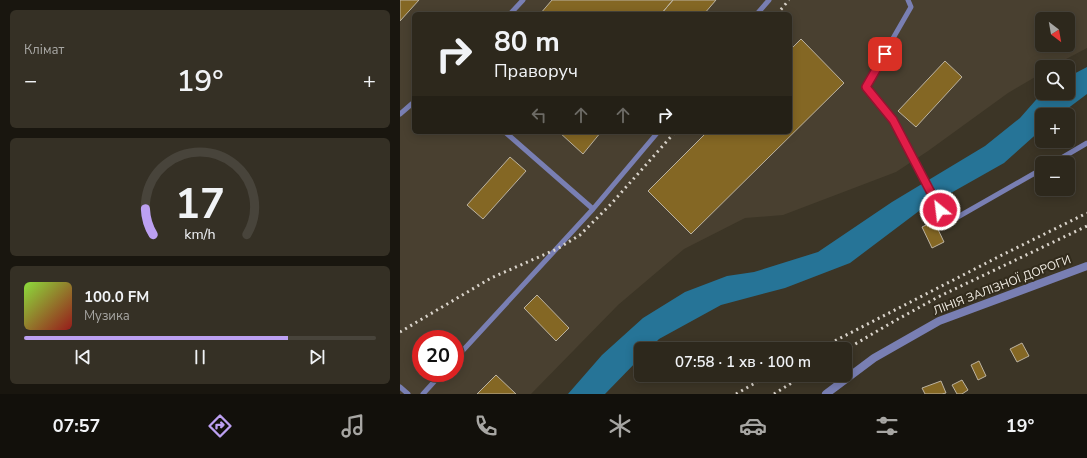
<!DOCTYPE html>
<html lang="uk">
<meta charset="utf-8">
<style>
:root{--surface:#2d281c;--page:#353025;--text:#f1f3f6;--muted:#a7a6a3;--line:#48443b;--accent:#bca0f2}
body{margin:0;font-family:"Nunito Sans",sans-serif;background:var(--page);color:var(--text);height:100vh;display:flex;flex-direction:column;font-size:15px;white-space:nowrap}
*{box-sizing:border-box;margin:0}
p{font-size:13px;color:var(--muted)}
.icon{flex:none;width:22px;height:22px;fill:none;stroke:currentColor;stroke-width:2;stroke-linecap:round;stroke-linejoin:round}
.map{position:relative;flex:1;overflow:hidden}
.side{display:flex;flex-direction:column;gap:10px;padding:10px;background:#19160f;width:400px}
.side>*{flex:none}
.hud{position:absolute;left:12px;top:12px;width:380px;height:122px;border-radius:6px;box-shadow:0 2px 10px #0003,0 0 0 1px var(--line);background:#2d281c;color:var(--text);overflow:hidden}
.needle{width:26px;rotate:149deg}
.tools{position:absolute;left:635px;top:12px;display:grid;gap:8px}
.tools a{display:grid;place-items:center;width:40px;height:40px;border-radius:6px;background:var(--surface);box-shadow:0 2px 10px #0003,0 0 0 1px var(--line);font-size:20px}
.speed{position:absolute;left:12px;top:330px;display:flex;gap:8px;font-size:20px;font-weight:700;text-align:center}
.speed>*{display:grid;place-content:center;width:52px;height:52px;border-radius:50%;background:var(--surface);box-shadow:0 2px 10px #0003,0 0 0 1px var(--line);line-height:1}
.speed .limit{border:6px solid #d22;background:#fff;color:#111}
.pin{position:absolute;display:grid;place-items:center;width:34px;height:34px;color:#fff;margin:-17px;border-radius:8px;box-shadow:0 2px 6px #0006}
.me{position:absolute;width:44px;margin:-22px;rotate:331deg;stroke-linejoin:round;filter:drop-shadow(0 0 3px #0008)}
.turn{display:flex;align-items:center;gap:14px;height:84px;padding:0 16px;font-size:18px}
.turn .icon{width:52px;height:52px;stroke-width:2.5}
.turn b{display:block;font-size:28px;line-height:34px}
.lanes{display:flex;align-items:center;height:38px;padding:0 16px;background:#0003;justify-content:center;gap:20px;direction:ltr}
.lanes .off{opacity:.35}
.big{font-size:30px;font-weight:600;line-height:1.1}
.side .tile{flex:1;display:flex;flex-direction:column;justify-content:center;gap:6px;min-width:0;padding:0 14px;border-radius:6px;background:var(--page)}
.side .dial{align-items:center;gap:0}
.dial svg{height:104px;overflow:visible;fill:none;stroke:var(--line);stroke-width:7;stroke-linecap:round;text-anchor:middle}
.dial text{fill:var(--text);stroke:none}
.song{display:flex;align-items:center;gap:12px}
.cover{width:48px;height:48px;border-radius:6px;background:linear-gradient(135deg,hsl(90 70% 55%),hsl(0 70% 35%))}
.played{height:4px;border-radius:2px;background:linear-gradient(90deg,var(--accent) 75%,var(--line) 75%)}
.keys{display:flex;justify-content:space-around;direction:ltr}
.heat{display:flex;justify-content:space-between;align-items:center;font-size:22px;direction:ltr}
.trip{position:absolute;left:234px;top:342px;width:218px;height:40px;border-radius:6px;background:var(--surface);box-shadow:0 2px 10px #0003,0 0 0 1px var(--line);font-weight:600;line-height:40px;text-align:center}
.menu{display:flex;height:64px;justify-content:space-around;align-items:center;background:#12100b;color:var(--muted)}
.menu .icon{width:28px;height:28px}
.menu .active{color:var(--accent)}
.menu b{font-size:18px;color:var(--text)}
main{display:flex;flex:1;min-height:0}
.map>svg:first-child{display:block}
.industrial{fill:#494030;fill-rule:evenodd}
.water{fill:#267497}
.building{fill:#846724;stroke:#bcb3a1}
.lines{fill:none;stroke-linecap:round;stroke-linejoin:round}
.lane{stroke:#797fb3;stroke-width:5}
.street{stroke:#797fb3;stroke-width:8}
.rail{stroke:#dad4cb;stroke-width:3;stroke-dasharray:2 4;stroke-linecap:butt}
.route-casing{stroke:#92132f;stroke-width:10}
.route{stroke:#e11d48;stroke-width:7}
.labels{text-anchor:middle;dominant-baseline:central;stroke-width:4;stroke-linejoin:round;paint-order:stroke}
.street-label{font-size:12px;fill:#f1ece3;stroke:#322b1c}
</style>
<main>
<section class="side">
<div class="tile"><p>Клімат</p>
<div class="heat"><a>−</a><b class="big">19°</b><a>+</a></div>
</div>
<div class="tile dial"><svg viewBox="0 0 100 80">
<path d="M14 69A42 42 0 1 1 86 69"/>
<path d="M14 69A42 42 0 0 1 8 49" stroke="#bca0f2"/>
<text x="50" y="56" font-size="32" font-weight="700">17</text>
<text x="50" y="72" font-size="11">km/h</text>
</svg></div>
<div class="tile">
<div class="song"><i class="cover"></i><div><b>100.0 FM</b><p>Музика</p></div></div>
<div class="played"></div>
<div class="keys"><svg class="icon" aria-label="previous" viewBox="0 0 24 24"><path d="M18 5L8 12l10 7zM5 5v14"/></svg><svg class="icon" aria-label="pause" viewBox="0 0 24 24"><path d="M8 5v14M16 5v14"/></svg><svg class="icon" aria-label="next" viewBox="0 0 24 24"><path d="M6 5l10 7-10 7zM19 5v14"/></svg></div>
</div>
</section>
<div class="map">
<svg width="687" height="394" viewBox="0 0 687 394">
<rect width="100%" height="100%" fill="#3c3526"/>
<path class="industrial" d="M0 0H687V48L651 67H642V73L608 93 528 151 496 172 383 215 345 218 284 249 218 305 131 394H0ZM14 14H390V132H14ZM642 19H668V45H642ZM21 339H55V373H21Z"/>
<path class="water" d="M687 67V94L659 115H642V129L604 163 519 211 450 263 385 288 321 305 259 339 249 349H241V357L205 394H168L202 355 243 318 285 292 327 276 354 272 418 252 492 202 585 146 620 118 642 93H668V77Z"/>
<path class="building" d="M0 0H19L0 21Z
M152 0H273L261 14H140Z
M273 0H316L304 14H261Z
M401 39 444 83 291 234 248 191 307 132H390V50Z
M545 61 562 77 516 127 498 111Z
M159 132H201L183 154Z
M110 157 126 171 83 219 67 205Z
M534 221 544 242 532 248 522 227Z
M137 295 169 328 156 341 124 308Z
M622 343 629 356 617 362 610 349Z
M579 361 586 376 578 380 571 365Z
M96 375 116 394H77Z
M562 380 568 390 562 394H557L552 385Z
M541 381 546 393 542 394H525L522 388Z"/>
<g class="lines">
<path class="lane" d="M508 0 511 7 465 87 493 120 519 171 540 210 549 222 642 169
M110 14 123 0
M357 14 369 0
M0 114 14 102
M105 132 193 209
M653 163 687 143
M55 359 193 209 258 132
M0 387 8 394
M23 394 42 373"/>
<path class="street" d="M426 394 474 358 539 321 687 266"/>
<path class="rail" d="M377 14 389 0
M0 332 91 278 157 249 180 235 212 203 275 132
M419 349 602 255 687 213
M445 350 491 323 538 297 687 226
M336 394 369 375
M374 394 404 375"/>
</g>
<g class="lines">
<defs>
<path id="route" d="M485 54 466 87 493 120 540 210"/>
</defs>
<use href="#route" class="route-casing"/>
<use href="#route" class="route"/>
</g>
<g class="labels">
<g class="street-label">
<text transform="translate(602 285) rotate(-21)">ЛІНІЯ ЗАЛІЗНОЇ ДОРОГИ</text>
</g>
</g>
</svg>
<div class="tools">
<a><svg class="needle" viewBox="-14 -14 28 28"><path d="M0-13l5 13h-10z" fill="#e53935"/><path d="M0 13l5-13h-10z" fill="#a7a6a3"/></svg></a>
<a><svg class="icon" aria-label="search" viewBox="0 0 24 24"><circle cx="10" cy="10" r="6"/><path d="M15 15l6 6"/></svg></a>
<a>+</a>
<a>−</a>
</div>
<div class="speed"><div class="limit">20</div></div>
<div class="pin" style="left:485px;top:54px;background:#d93025"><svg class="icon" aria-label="arrive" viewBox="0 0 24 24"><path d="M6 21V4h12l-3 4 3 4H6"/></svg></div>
<svg class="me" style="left:540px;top:210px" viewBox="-20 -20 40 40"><circle r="17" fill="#e11d48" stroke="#fff" stroke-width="3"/><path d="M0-11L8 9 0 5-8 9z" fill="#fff"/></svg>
<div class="trip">07:58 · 1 хв · 100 m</div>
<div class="hud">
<div class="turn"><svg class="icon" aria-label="right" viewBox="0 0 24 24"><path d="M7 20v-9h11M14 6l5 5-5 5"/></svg><div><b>80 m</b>Праворуч</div></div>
<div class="lanes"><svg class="icon off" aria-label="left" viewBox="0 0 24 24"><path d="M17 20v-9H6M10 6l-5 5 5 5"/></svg><svg class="icon off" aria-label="ahead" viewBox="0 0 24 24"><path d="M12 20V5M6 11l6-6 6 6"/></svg><svg class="icon off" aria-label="ahead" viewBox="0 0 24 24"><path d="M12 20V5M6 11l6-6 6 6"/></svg><svg class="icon" aria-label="right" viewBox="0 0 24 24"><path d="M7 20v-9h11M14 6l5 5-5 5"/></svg></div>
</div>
</div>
</main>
<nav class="menu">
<b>07:57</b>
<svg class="icon active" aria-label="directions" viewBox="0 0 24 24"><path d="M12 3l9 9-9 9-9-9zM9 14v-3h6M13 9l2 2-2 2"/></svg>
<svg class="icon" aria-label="music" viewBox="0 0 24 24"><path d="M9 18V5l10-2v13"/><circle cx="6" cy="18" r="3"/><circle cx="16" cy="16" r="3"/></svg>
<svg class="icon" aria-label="phone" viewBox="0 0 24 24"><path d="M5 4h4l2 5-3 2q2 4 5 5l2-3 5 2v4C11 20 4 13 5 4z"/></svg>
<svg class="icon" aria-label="climate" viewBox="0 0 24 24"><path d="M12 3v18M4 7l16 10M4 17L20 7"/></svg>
<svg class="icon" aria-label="car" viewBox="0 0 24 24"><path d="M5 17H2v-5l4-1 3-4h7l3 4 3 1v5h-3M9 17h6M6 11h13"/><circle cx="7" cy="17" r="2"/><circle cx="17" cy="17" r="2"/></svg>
<svg class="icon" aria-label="filters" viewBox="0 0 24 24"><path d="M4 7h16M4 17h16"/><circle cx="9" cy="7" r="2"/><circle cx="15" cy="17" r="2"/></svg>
<b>19°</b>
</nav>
